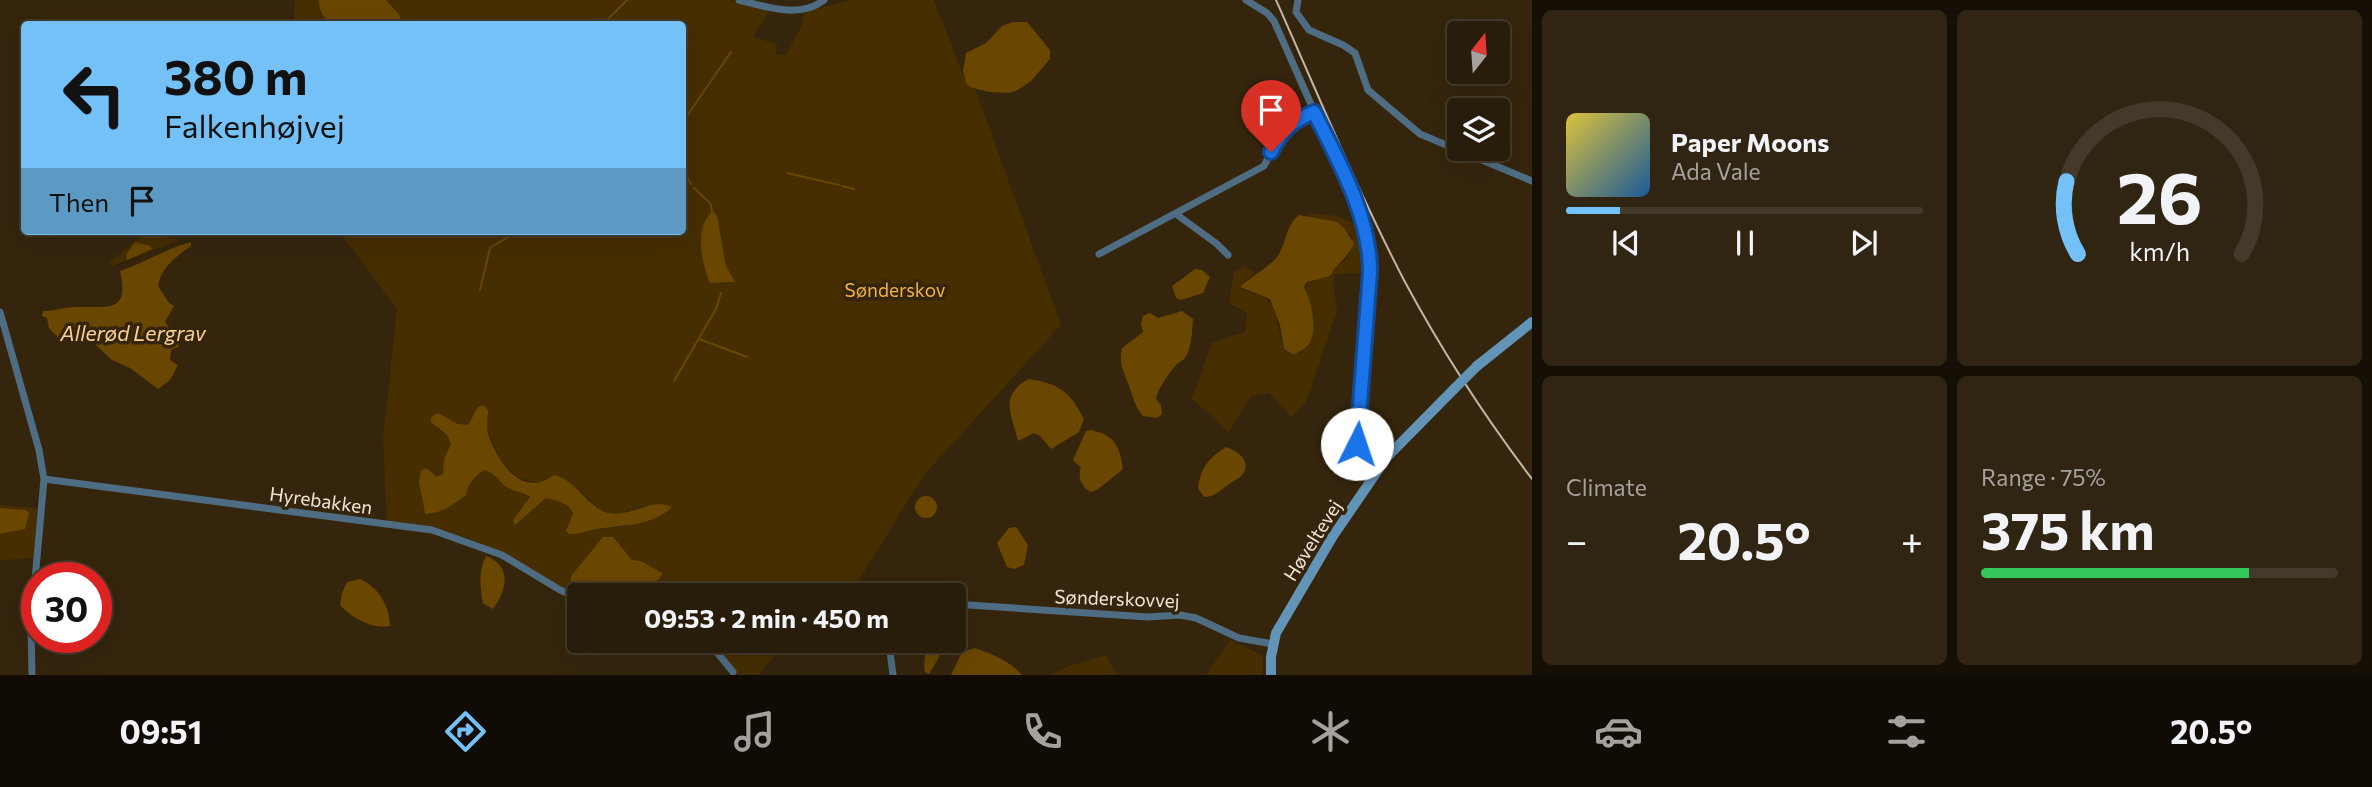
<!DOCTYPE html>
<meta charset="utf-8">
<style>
:root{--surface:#281c0a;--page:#302513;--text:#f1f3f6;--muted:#a5a19c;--line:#443a2b;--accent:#73c1f6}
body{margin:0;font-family:Commissioner,sans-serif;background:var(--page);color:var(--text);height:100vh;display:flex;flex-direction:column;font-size:26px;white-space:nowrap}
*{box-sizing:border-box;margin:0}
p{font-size:23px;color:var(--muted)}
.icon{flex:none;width:38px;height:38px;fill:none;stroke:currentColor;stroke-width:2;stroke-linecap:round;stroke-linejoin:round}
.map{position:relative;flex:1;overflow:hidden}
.side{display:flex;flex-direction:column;gap:10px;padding:10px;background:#160f06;width:840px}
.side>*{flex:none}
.banner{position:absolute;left:21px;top:21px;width:665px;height:214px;border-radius:7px;box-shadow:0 7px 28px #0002,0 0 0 2px var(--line);background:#73c1f6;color:#111;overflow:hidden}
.needle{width:46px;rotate:17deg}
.tools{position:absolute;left:1447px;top:21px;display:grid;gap:14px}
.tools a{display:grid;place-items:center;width:63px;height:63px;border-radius:7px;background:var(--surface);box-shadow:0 7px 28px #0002,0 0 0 2px var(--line);font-size:35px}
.speed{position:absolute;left:21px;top:562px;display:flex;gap:14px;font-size:35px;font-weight:700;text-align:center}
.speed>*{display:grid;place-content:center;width:91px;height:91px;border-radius:50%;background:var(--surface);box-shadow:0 7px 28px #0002,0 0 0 2px var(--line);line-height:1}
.speed .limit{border:10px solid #d22;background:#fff;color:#111}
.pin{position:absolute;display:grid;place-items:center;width:60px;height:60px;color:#fff;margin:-72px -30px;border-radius:50% 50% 50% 0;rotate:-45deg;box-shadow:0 0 7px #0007}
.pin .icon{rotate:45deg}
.me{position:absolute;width:77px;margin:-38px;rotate:4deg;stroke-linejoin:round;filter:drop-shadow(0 0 5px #0008)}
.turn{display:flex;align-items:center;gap:24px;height:147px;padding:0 28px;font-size:32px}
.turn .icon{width:91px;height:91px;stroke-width:2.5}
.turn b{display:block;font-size:49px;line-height:60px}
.then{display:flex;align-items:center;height:66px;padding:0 28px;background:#0003;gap:14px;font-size:26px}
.big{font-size:52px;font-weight:700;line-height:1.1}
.side .widget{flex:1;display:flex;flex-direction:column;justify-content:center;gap:10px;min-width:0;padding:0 24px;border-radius:10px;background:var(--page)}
.side .dial{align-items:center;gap:0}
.dial svg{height:182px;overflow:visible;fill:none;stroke:var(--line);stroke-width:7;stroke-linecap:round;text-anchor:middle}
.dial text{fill:var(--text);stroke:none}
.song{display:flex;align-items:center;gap:21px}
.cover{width:84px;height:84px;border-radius:10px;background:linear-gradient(135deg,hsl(50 70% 55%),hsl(210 70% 35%))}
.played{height:7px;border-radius:4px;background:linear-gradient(90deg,var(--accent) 15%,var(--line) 15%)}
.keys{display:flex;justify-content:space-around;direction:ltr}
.heat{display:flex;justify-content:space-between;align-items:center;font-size:38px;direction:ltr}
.charge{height:10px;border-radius:5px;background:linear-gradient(90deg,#34c759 75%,var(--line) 0)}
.side .tiles{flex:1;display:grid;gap:10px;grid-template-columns:repeat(2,1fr)}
.trip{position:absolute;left:567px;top:583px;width:399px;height:70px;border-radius:7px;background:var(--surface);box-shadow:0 7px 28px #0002,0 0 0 2px var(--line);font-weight:700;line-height:70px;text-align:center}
.tab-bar{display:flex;height:112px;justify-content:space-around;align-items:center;background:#100b04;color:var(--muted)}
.tab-bar .icon{width:49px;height:49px}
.tab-bar .selected{color:var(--accent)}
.tab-bar b{font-size:32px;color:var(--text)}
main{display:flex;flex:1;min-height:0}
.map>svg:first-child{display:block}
.green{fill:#462e01;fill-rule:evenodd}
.water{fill:#6a4700}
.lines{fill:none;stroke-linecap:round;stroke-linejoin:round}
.stream{stroke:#6a4700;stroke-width:2}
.street{stroke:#4e6d83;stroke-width:7}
.secondary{stroke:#6194b7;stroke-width:10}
.tram{stroke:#c0b5a4;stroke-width:2}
.secondary-bridge{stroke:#6194b7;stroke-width:10}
.route-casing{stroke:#114b97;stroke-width:18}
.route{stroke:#1a73e8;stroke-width:12}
.labels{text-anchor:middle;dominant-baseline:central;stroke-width:7;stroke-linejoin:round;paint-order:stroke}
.park-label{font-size:19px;fill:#f2b246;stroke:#35250d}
.street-label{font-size:19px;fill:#f1e7d9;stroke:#35250d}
.water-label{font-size:21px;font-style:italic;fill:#f8d198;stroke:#35250d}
</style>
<main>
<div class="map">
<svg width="1532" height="675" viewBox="0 0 1532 675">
<rect width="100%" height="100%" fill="#35250d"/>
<path class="green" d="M295 0H319C318 10 325 19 333 24H294Z
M386 0H728L769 11 753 37 777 44 776 54 786 55 802 25 805 12 851 0H934L966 83 975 89 1061 325 924 475 854 588 857 595H636L659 580 663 573 642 561 632 560 576 570 571 576 578 591 589 595C551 595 520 560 487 546 455 532 421 527 387 521L383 439 397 309 339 231H682V24H403L399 14ZM721 242 726 266 734 282 721 284ZM438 413 458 424 468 425 472 416 487 428 501 461 517 477 532 482H542L555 475C564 481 574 486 583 493 591 500 598 510 608 513 634 519 636 495 665 514L622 527 592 529 586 533 569 521 573 513 566 503 546 498 516 524 513 520 530 498C523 493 516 492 508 488 498 482 501 477 485 470 477 475 474 479 468 487 458 499 444 508 430 515L424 511 419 482 426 468 437 478 443 474 444 459 451 444 448 436 437 429Z
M1308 213 1338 216 1368 231 1367 273 1335 274 1333 284 1337 310 1306 402 1291 417 1269 393 1251 396 1229 432 1192 399 1212 342 1245 332 1247 313 1229 303 1234 272 1245 266 1255 272 1239 288 1266 298 1274 309 1284 351 1295 355C1328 336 1302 311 1307 284 1327 272 1357 262 1352 235L1326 220 1309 221Z
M147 231H173L167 238 177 239 178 241 112 266 109 263Z
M0 505 37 508 34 558 0 560V534L25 529V510L0 508Z
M1230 640 1262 655 1263 675H1206Z
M707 641H788L758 675H738L735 670Z
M1106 655 1117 675H1051L1069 666Z"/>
<path class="water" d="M319 0H386L399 14 403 24H333C325 20 318 10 319 0Z
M1013 22H1027L1050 50V59L1031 81 1018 90 1009 93 989 92 970 87 966 83 963 71 966 53 986 43 1002 26Z
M713 211 717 216 726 266 735 282 710 283C702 263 693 227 713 211Z
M1299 215 1337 222 1344 228 1354 243C1349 257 1336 264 1330 276L1307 282 1304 287C1311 301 1319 331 1308 345 1305 349 1298 352 1294 355L1284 349 1280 325 1270 299 1240 287C1251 276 1272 266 1279 254 1287 240 1286 225 1299 215Z
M135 242 150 246 152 249 127 260 126 255Z
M191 242V246C177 256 161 267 158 286L169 303 174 306 165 322 168 326 183 333 178 347 171 350 170 360 178 365 170 380 158 389 130 368 112 360 85 335 71 326 66 327V341L63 343 49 328 47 318 42 316 43 311C54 311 65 307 75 307 108 306 130 314 120 271 145 263 166 248 191 242Z
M1195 269 1202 270 1210 277 1203 293 1181 300 1176 298 1172 286Z
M1182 311 1193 319C1192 331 1192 347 1185 358 1183 360 1178 363 1176 365 1170 372 1157 390 1156 399L1161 405 1162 414 1157 418 1143 416C1135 407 1133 397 1129 386 1124 371 1118 364 1122 348L1143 332 1141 323 1143 316 1150 313 1158 318Z
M1029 379C1060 384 1070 392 1084 419L1079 432 1051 449 1040 436 1034 433 1018 441C1012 415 998 395 1029 379Z
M483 405 488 410C488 417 486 426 488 433 494 453 513 489 540 482 545 481 550 477 555 475 577 481 587 507 608 513 630 518 651 497 672 507 653 526 622 525 597 529 587 530 580 535 569 534L566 531 573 513C568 502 557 501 546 498L515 525 513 520 530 497C523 492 515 492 508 488 498 482 500 476 485 470 475 476 468 483 466 495 456 503 439 515 425 514L419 482 421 471 426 468 437 477 443 474 444 459 451 444 448 436 431 422V417L438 413 458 424 468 425 478 407Z
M1090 430C1114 434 1120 446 1123 469L1097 490 1091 492C1082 488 1077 477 1081 468L1073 460 1086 431Z
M1226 447C1237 451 1253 461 1242 475 1239 479 1233 481 1228 485 1219 491 1215 497 1204 497L1198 488C1201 467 1209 458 1226 447Z
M915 507a11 11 0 1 1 22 0a11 11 0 1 1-22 0Z
M0 508 26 510 29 513 25 529 0 534Z
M1016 527 1028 545 1024 565 1014 569 1007 567 997 543 1009 528Z
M603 537H613L632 560 641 561 663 573C647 603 598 601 571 588V576Z
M486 556C512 565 507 591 493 609L483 603C480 587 478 571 486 556Z
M360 579C380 589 389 605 390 626 372 630 351 617 340 605L342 593 347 582Z
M575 599 579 601V640L591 641 580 646H573L566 637 571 605Z
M921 641H944L938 659 929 674 925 672C922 661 929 650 921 641Z
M975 648C992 654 1010 661 1022 675H951L962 652Z"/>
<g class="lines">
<path class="stream" d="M603 24 627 0
M682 123 731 52
M682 169 691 184
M787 173 839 185
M842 186 854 189
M694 188 711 204 712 212
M480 290 490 248 518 231
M699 339 747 357
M674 381 716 309 721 293"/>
<path class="street" d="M739 0C766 7 800 19 824 0
M1246 0 1267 13 1274 21 1366 228 1370 252V272L1357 444 1367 468 1374 475
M1298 0 1296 12 1309 30 1343 45 1355 53 1368 90 1420 134 1532 181
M1176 214 1217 244 1228 255
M1099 254 1264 166C1277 140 1286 123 1314 112
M0 312 39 450 44 479 31 625 32 675
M44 479 432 530 502 555 560 590 579 598
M954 604 1148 617 1180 615 1196 618 1239 638 1273 644
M707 640 733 672
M891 640 890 651 893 675"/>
<path class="secondary" d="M1477 366 1532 322
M1271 675V657L1276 633 1333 536 1387 457 1454 389"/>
<path class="tram" d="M1276 0C1318 94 1357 190 1405 282 1442 351 1485 417 1532 479"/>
<path class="secondary-bridge" d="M1454 389 1477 366"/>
</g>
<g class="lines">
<defs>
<path id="route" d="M1271 152C1282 131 1292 121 1314 112 1339 162 1370 216 1370 272L1357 444"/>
</defs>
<use href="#route" class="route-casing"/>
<use href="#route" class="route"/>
</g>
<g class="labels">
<g class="park-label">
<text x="895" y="289">Sønderskov</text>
</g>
<g class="street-label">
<text transform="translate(321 500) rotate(8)">Hyrebakken</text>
<text transform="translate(1312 540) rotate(-58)">Høveltevej</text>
<text transform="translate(1117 598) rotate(2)">Sønderskovvej</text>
</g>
<g class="water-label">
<text x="133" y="332">Allerød Lergrav</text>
</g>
</g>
</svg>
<div class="tools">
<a><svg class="needle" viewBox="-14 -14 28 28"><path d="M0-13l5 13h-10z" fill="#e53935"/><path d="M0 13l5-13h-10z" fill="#a5a19c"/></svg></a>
<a><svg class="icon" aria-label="layers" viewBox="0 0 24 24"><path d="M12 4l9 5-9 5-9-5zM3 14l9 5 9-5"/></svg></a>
</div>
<div class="speed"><div class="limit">30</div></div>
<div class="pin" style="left:1271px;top:152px;background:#d93025"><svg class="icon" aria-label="arrive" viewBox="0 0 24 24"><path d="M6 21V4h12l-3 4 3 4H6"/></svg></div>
<svg class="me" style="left:1357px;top:444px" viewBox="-20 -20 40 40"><circle r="19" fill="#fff"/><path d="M0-13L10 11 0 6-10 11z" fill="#1a73e8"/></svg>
<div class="trip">09:53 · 2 min · 450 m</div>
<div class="banner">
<div class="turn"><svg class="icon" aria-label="left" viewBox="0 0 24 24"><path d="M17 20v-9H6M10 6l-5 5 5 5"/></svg><div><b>380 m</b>Falkenhøjvej</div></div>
<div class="then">Then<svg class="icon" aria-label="arrive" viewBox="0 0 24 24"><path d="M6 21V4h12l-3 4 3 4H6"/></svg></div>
</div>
</div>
<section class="side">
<div class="tiles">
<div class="widget">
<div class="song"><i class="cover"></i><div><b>Paper Moons</b><p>Ada Vale</p></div></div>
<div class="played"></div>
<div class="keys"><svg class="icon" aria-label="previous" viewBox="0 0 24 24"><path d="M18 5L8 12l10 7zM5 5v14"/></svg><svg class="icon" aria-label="pause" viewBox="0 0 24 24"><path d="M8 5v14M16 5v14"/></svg><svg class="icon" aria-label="next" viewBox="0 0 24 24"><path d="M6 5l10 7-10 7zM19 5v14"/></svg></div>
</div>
<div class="widget dial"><svg viewBox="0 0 100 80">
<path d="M14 69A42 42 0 1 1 86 69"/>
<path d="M14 69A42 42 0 0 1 9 37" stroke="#73c1f6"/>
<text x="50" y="56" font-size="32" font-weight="700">26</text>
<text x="50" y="72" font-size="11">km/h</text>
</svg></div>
<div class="widget"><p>Climate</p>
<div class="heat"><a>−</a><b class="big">20.5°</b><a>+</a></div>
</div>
<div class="widget"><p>Range · 75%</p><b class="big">375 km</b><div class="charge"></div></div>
</div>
</section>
</main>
<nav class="tab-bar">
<b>09:51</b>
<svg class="icon selected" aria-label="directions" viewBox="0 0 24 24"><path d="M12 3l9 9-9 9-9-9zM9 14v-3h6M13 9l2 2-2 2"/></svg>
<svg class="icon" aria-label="music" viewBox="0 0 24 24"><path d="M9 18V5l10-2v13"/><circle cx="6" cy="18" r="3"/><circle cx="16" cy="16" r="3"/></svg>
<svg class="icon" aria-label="phone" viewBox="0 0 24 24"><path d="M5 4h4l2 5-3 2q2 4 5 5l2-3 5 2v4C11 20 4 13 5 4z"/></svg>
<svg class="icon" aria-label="climate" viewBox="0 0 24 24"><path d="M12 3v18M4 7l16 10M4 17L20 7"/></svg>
<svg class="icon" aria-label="car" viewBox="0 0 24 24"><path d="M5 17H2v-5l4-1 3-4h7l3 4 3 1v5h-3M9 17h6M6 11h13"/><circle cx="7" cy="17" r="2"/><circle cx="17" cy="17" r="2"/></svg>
<svg class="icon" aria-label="filters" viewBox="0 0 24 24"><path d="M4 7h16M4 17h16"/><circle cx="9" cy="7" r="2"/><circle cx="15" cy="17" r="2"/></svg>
<b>20.5°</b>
</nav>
